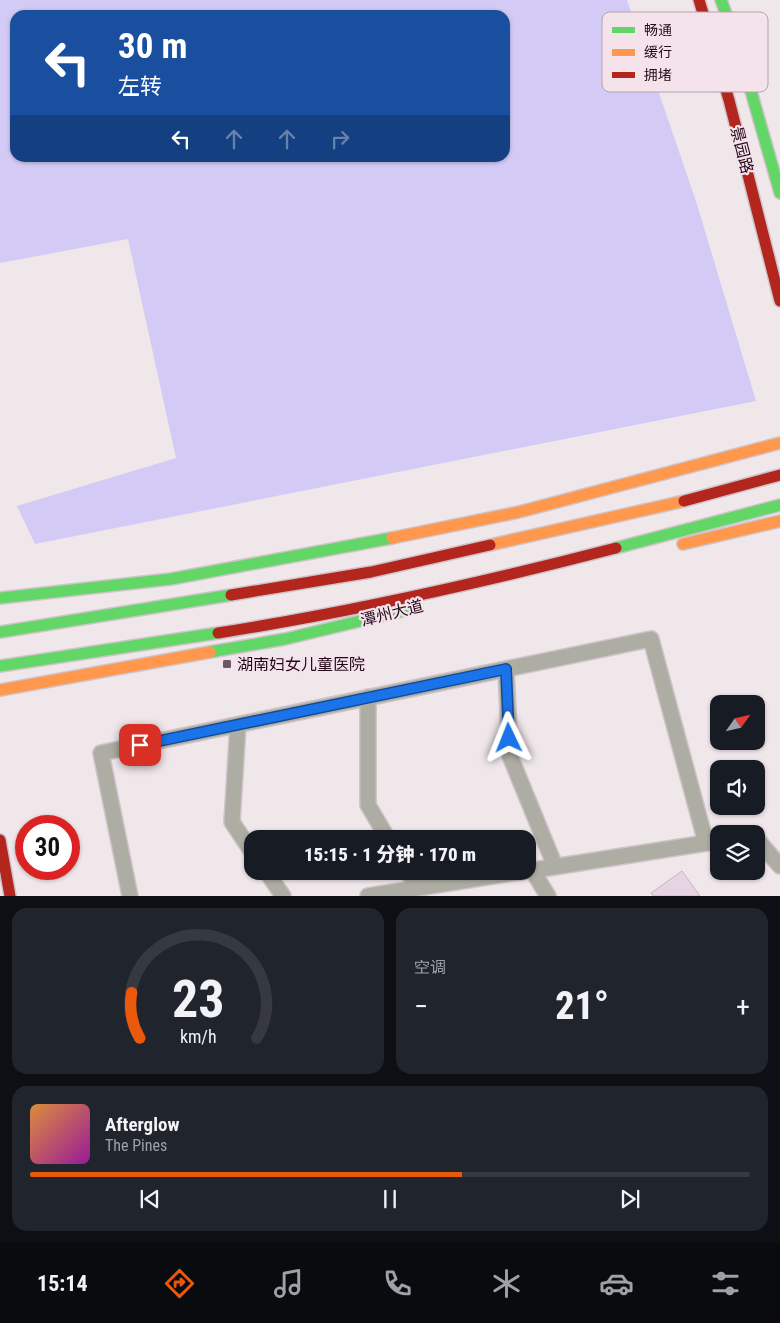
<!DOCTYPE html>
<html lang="zh">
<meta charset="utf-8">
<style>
:root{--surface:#171b24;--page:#20242c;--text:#f1f3f6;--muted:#9ea1a6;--line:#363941;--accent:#ea580c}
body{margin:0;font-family:"Roboto Condensed","Noto Sans SC",sans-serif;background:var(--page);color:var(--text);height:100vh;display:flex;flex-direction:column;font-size:19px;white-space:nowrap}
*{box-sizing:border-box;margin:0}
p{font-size:16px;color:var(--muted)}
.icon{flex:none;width:28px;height:28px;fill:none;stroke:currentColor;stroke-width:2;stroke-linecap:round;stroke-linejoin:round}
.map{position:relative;height:896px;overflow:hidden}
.side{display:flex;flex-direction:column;gap:12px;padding:12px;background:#0d0f14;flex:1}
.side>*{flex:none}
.hud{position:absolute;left:10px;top:10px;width:500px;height:152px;border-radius:15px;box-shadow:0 1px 4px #0004;background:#1a4fa0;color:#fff;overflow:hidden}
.needle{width:32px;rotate:56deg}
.controls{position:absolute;left:710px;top:695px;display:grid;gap:10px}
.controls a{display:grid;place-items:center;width:55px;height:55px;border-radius:10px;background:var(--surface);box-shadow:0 1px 4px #0004;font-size:25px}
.speed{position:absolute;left:15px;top:815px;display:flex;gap:10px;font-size:25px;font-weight:700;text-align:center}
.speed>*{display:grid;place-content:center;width:65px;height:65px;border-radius:50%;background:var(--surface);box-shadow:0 1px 4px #0004;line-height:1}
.speed .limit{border:8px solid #d22;background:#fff;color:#111}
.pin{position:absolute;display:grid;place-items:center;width:42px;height:42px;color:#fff;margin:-21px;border-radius:10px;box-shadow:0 2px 8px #0006}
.me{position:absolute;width:55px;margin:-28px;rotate:358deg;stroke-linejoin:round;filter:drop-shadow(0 0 4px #0008)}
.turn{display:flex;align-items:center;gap:18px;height:105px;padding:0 25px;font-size:22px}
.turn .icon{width:65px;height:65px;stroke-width:2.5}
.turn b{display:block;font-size:35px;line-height:42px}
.lanes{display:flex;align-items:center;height:48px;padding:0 25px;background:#0003;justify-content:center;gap:25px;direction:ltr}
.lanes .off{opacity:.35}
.big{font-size:38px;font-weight:800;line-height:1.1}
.side .card{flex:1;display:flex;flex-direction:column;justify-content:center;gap:8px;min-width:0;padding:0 18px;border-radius:15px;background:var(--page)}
.side .dial{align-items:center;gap:0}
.dial svg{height:130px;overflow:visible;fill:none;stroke:var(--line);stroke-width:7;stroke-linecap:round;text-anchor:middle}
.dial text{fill:var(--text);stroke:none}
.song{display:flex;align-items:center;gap:15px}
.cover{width:60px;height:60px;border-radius:8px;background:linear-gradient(135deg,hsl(30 70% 55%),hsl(300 70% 35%))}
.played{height:5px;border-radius:2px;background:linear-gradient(90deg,var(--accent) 60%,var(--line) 60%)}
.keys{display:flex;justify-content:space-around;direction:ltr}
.heat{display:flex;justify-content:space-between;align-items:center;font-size:28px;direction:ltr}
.side .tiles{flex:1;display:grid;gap:12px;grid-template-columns:1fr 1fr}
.card:last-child{grid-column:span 2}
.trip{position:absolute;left:244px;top:830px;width:292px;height:50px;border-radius:15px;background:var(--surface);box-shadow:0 1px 4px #0004;font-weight:800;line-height:50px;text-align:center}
.dock{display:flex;height:80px;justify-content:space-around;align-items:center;background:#090b0e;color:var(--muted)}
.dock .icon{width:35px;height:35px}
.dock .current{color:var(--accent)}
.dock b{font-size:22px;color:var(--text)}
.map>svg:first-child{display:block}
.green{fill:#d3cbf5;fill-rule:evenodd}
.building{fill:#e6d4e3;stroke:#c6b6c3}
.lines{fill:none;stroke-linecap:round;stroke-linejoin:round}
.street-casing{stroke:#cfc4c9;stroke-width:18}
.fast-casing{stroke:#cfc4c9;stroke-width:14}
.slow-casing{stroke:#cfc4c9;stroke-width:14}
.jam-casing{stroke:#cfc4c9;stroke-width:14}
.street{stroke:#aeada3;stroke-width:15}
.fast{stroke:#63d668;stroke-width:11}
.slow{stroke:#ff974d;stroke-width:11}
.jam{stroke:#b3261e;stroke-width:11}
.route-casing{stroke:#114b97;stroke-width:12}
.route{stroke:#1a73e8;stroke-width:9}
.poi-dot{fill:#6d5762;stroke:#f4e3eb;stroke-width:2}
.labels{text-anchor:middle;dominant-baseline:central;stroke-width:4.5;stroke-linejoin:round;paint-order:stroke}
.street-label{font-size:16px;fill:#260919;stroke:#f4e3eb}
.poi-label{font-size:16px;fill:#260919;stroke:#f4e3eb;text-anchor:start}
.key{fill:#f4e3eb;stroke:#b6a2ac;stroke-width:1}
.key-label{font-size:14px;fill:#260919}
</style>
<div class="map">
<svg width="780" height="896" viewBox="0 0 780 896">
<rect width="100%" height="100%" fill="#f0e7eb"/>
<path class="green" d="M0 0H627L696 201 756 401 35 544 17 506 176 458 128 239 0 263ZM15 15H505V158H15Z"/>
<path class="building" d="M682 871 700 896H653L651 893Z"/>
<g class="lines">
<defs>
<path id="street" d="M506 669 510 756 555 866
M368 697V805L388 839
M238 725 232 822 252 852
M756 838 780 866
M532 870 548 896
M266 871 283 896
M407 871 417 888
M528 871 719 841
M130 896 101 753 651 639 706 843
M368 896 525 871"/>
<path id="fast" d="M721 0 739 49 780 193
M616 548 780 505
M0 598 171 579 392 538
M0 632 231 595
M210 652 285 639 410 609
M0 666 218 633"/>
<path id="slow" d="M392 538 519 512 780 443
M683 544 780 521
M490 545 684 501
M0 690 210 652"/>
<path id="jam" d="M699 0 729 100 780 301
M684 501 780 475
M231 595 371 572 490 545
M218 633C352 612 485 582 616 548
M0 840 10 896"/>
</defs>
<use href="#street" class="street-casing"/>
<use href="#fast" class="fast-casing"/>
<use href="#slow" class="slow-casing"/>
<use href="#jam" class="jam-casing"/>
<use href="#street" class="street"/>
<use href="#fast" class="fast"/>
<use href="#slow" class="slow"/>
<use href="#jam" class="jam"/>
</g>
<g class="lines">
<defs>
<path id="route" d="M140 745 506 669 509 738"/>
</defs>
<use href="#route" class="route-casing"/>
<use href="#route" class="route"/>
</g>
<rect class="poi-dot" x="222" y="659" width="10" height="10" rx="2.5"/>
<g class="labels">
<g class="street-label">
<text transform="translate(742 150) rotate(76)">景园路</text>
<text transform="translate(392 613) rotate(-14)">潭州大道</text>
</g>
<g class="poi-label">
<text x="237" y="664">湖南妇女儿童医院</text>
</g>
</g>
<rect x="602" y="12" width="166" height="80" rx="8" class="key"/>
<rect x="612" y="27" width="23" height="6" fill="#63d668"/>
<rect x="612" y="49" width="23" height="7" fill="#ff974d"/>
<rect x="612" y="72" width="23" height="6" fill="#b3261e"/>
<g class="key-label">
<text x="644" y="35">畅通</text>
<text x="644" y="57">缓行</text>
<text x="644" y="80">拥堵</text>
</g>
</svg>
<div class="controls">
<a><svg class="needle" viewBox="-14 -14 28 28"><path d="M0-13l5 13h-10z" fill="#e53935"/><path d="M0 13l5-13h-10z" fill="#9ea1a6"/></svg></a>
<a><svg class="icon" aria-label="sound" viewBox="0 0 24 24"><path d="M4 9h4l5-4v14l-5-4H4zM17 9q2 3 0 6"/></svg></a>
<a><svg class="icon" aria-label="layers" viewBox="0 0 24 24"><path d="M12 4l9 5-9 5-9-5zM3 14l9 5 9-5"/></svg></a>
</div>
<div class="speed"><div class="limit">30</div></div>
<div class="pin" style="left:140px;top:745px;background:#d93025"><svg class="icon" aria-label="arrive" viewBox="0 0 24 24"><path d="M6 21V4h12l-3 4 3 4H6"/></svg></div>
<svg class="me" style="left:509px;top:738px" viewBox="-20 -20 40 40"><path d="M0-17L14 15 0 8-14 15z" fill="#1a73e8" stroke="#fff" stroke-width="4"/></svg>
<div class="trip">15:15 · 1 分钟 · 170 m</div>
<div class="hud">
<div class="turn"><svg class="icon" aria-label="left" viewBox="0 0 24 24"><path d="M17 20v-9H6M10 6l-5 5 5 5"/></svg><div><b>30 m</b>左转</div></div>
<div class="lanes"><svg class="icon" aria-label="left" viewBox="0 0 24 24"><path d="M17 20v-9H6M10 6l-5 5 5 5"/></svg><svg class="icon off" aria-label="ahead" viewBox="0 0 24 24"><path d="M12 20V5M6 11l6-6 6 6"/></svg><svg class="icon off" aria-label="ahead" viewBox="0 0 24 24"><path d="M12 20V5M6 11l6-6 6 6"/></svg><svg class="icon off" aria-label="right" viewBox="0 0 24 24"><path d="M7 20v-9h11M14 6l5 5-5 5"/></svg></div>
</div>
</div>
<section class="side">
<div class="tiles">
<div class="card dial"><svg viewBox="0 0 100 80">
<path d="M14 69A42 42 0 1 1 86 69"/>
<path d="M14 69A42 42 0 0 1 9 41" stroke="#ea580c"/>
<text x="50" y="56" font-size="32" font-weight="700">23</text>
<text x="50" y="72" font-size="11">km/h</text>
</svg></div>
<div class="card"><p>空调</p>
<div class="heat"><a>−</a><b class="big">21°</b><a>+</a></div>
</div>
<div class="card">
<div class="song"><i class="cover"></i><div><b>Afterglow</b><p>The Pines</p></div></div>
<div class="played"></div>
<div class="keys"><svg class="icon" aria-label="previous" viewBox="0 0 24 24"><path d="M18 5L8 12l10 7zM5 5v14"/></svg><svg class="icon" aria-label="pause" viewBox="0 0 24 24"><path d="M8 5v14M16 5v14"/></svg><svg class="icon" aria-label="next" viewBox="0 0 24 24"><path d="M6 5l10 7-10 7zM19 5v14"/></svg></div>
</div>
</div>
</section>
<nav class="dock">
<b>15:14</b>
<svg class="icon current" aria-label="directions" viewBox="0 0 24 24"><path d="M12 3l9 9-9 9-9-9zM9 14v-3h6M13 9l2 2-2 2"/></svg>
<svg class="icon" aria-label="music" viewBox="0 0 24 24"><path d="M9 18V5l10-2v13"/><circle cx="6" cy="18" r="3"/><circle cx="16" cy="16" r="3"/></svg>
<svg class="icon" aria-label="phone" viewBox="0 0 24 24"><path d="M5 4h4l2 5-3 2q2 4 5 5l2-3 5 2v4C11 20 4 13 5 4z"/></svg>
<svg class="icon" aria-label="climate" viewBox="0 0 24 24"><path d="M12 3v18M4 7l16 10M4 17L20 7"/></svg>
<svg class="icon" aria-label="car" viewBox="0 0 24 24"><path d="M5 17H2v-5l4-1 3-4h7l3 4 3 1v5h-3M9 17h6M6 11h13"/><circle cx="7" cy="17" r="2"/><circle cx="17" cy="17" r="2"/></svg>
<svg class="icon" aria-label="filters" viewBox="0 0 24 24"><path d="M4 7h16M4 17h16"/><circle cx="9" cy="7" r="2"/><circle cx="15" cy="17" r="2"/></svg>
</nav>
